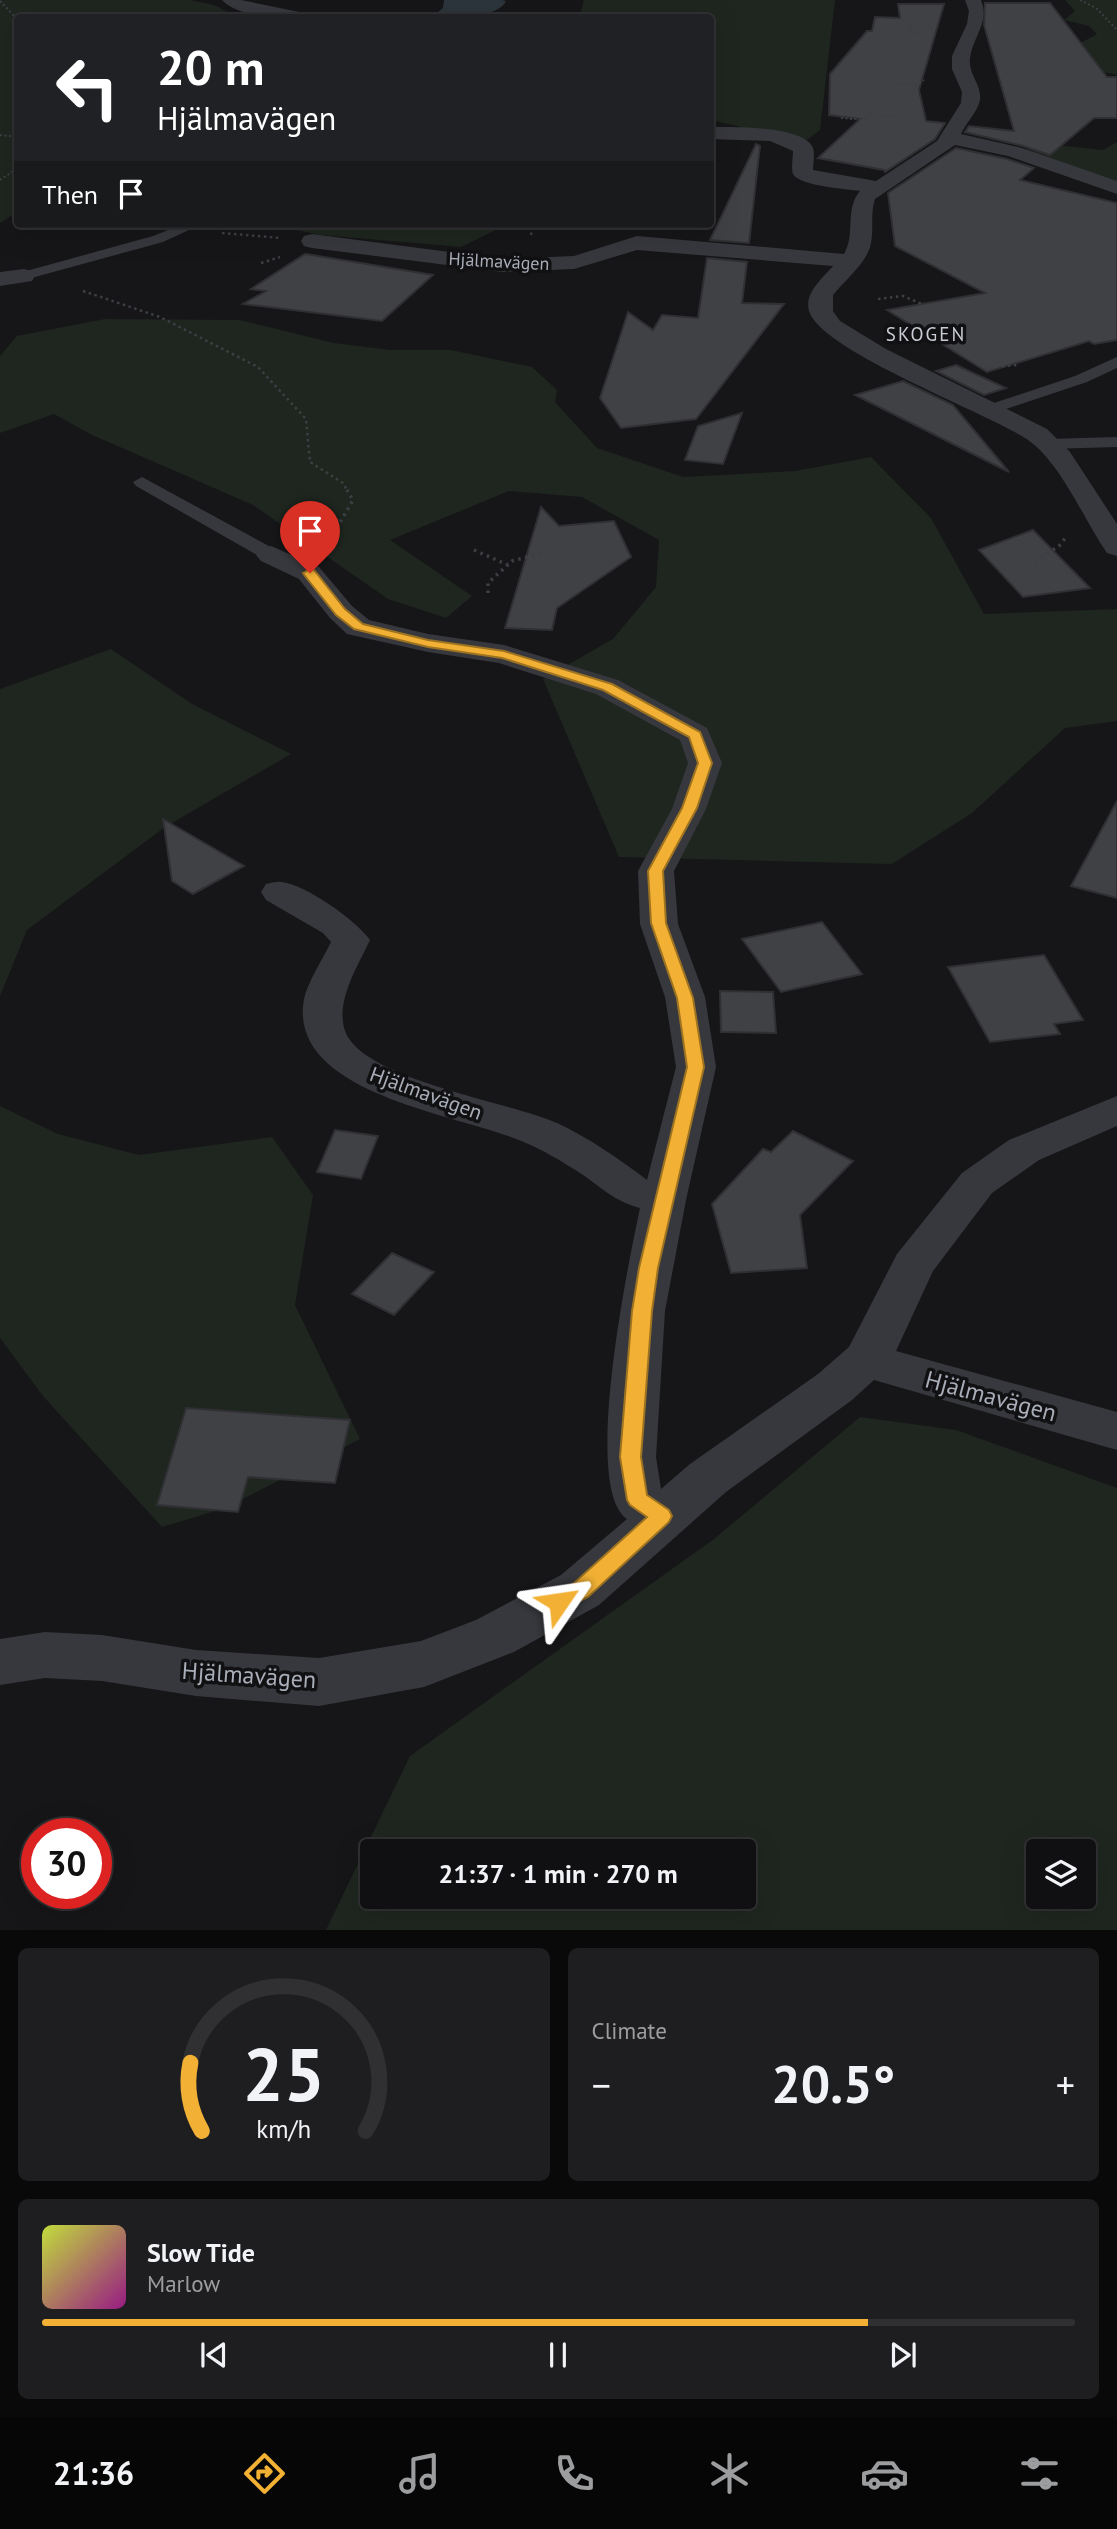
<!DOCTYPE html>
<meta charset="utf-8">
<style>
:root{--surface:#101012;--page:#1e1e20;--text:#f1f3f6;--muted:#9c9d9f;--line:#303032;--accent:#f2b134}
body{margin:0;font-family:"PT Sans",sans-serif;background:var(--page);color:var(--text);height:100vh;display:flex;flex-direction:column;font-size:26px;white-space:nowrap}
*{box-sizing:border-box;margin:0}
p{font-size:23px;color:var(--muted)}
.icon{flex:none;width:38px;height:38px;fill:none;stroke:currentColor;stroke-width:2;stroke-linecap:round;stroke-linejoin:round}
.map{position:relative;height:1930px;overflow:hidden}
.sheet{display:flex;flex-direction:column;gap:18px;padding:18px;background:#09090a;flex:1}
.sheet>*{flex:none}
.guide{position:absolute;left:14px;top:14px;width:700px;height:214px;border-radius:7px;box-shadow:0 7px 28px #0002,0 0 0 2px var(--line);background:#202124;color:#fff;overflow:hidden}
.controls{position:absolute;left:1026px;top:1839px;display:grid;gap:14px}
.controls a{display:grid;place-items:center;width:70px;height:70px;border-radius:7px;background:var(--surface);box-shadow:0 7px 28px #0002,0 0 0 2px var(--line);font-size:35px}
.speed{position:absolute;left:21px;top:1818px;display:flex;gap:14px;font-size:35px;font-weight:700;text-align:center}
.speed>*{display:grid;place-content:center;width:91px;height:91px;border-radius:50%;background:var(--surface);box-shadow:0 7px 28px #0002,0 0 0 2px var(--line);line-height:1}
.speed .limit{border:10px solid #d22;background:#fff;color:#111}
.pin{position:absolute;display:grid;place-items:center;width:60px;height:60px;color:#fff;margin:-72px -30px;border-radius:50% 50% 50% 0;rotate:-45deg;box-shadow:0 0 7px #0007}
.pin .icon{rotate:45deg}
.me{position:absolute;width:77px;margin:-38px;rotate:58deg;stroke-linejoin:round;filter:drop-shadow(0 0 5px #0008)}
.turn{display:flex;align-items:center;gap:24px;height:147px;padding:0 28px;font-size:32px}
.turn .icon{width:91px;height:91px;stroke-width:2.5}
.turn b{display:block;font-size:49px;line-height:60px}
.then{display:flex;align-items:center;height:66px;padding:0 28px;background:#0003;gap:14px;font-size:26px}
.big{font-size:52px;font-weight:800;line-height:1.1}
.sheet .card{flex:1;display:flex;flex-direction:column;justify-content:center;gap:10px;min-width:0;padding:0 24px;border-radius:10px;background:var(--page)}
.sheet .dial{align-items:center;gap:0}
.dial svg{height:182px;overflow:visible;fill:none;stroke:var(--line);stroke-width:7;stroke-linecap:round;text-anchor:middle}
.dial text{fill:var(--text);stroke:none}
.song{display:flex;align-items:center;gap:21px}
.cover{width:84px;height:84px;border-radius:10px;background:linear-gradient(135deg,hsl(70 70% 55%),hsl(310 70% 35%))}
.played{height:7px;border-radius:4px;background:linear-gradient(90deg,var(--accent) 80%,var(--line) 80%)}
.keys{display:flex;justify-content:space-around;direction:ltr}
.heat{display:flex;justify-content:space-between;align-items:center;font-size:38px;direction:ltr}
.sheet .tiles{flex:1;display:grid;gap:18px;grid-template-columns:1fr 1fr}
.card:last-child{grid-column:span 2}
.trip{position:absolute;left:360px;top:1839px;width:396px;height:70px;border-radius:7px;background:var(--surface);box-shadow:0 7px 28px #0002,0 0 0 2px var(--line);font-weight:800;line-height:70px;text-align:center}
.menu{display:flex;height:112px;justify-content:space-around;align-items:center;background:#060607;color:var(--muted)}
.menu .icon{width:49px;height:49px}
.menu .active{color:var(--accent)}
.menu b{font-size:32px;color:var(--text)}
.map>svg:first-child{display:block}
.green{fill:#1e261f;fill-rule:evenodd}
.water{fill:#2c353c}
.building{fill:#404145;stroke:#303034;stroke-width:2}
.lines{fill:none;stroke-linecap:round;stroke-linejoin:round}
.path-far2{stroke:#3d3f44;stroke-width:2;stroke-dasharray:2 2.5;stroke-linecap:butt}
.path-far1{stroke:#3d3f44;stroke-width:2.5;stroke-dasharray:2.5 3.5;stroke-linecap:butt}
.path{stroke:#3d3f44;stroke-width:3.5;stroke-dasharray:2.5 4.5;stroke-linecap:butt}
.service{fill:#37383d;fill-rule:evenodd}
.minor{fill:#37383d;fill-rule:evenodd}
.route{fill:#f2b134;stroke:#9d7322;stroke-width:2}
.labels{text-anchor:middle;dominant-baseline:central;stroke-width:7;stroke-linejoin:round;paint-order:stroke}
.far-street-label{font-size:18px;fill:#a8adb8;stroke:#111113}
.far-neighbourhood-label{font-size:19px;letter-spacing:2px;fill:#c9ccd4;stroke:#111113}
.street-label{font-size:21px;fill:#a8adb8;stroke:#111113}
.near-street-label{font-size:24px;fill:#a8adb8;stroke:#111113}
</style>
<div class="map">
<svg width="1117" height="1931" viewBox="0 0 1117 1931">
<rect width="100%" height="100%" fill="#161618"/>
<path class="green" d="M0 0H190L214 5 232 14 227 18H18L17 212 0 223Z
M584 0H835L820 130 804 142 711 120 710 18H576L580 15Z
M1065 0H1117V75L1094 70 1077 45 1097 34 1089 26 1064 20 1075 11Z
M1117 142V181C1103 176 1087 174 1073 168 1058 162 1042 155 1026 149L1055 145 1103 150Z
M267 224H508L461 247 321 235Z
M105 319 240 320 334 343 390 350H451L532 367 557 390 555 402 597 448 683 477 795 471 871 457 931 518 984 614 1117 609V721L1065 728 972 813 892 864 619 857 543 679 613 639 656 587 659 540 582 497 509 491 390 540 472 596 446 618 388 599 253 505 90 434 54 414 0 433V356L17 336Z
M111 649 192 704 291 754 165 827 27 930 0 996V689Z
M0 1106 58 1134 139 1155 272 1137 313 1195 295 1305 360 1439 225 1508 162 1527 43 1396 0 1338Z
M860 1417 956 1430 1117 1488V1930H326L410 1756 714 1539ZM373 1852H744V1897H373ZM1038 1852H1083V1897H1038Z"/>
<path class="water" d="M444 0H502L506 1C497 19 451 18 432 17L443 8Z"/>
<path class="building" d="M985 3H1050L1107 77H1117V118H1094L1050 155 1023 146 965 132 969 126 1014 131 984 25Z
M898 4H944L919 90 926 121 945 123 935 139 885 172 884 170 818 158 860 119 829 115 830 74 867 31H872L875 17 900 18Z
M756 144 760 146 749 243 710 240Z
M956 148 1007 159 1034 168 1020 180 1117 203V340L1094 344 1089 341 987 372 887 310 985 293 895 246 888 193Z
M305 254 312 255 433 275 382 321 243 304 266 291 251 289Z
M707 258 747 262 742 303 784 304 696 419 621 428 600 398 628 312 653 330 662 315 698 318Z
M956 365 1006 388 984 395 936 371Z
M903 381 953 405 1009 472 855 395Z
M742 413 723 464 685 460 698 426Z
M541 507 559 526 614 521 631 557 557 608 552 630 505 628Z
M1033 530 1090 588 1023 597 979 550Z
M1117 801V898L1071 886Z
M163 819 244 866 193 894 172 881Z
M822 922 862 974 781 992 742 939Z
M1044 955 1083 1020 1054 1024 1060 1034 990 1042 948 967Z
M720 991 773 992 776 1033 721 1032Z
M335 1130 378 1136 361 1179 317 1172Z
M793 1131 853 1161 800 1215 807 1268 731 1273 712 1204 763 1149 771 1152Z
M392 1253 434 1272 394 1315 352 1294Z
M186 1408 350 1420 335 1483 248 1477 238 1512 157 1505Z"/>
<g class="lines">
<path class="path-far2" d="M1080 0 1096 8 1117 30
M0 1 18 20
M912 19 909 31 926 37
M1004 35H1017
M874 83 918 84
M912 94 916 85 924 80
M841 118 865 120 871 114 906 118 917 114
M0 135 18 137
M0 180 18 168"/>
<path class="path-far1" d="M222 233 280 238
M531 235 533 224
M261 263 280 257
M83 291 160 317 258 367 306 419 310 462 343 483 348 492
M878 299 903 296 922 304
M984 368 1017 365"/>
<path class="path" d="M320 540 335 531 353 500 347 490
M474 550 508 565
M1035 561 1059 546 1067 536
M488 593V583L512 561 546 552"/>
<path class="service" d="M183 224H202L163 242 24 280 17 276 19 273 153 236Z
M1117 357V368L1087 382 994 413H982L980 410 982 407 1075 376Z
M1117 437V447L1048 449 1040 444 1048 439Z
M142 477 278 551 280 555 271 561 264 559 136 486 133 482Z"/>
<path class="minor" d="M222 0H241L304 13 312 18C288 18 239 19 222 0Z
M965 0H981C990 23 973 36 970 58 968 74 982 85 980 100 978 111 966 123 961 134L1022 148 1117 181V194L1008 156 955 145 875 199C870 214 874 227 871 243 868 262 845 280 833 295V311L840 321 886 349 1047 429 1070 452 1117 524V556L1107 553C1084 520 1061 463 1028 440 987 412 822 352 809 311 804 293 822 279 833 266L637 250 574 269 503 272 312 248 304 246 301 241 304 236 312 234 503 259 574 256 637 236 844 254C856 234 844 210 860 191 847 189 799 186 793 174 791 168 793 157 793 151L770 141 710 139V127C730 127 804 125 813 148 815 153 813 164 813 170L876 181 937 141 961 103 962 92 952 69V56L967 24 969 11Z
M24 269 32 271 35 276 32 281 0 286V272Z
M271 546 319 567 352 606 369 620 428 634 504 645 618 680 707 728 722 763 706 809 674 871 678 924 705 997 716 1067 686 1200 665 1311 656 1457 661 1489 690 1464 818 1374 849 1347 897 1254 962 1173 1009 1140 1117 1096V1126L1039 1160 992 1193 933 1271 896 1351 1117 1412V1450L874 1380 852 1400 726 1492 599 1605 514 1652 424 1687 319 1706 196 1696 102 1681 45 1678 0 1685V1639L45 1632 102 1635 196 1650 319 1658 421 1641 476 1620 561 1575 627 1519C581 1488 629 1260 640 1208 611 1200 602 1187 577 1171 561 1161 543 1150 526 1143 466 1115 286 1096 304 999 308 981 323 959 331 942L323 933 266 900 261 892 266 884C272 883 277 881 282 882 306 885 356 920 370 940 358 966 335 1001 345 1031 363 1080 511 1102 557 1123 589 1138 618 1158 647 1180L676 1067 665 997 640 924 638 871 672 809 688 763 680 740 596 694 499 663 428 652 347 634 330 618 299 579 261 561 256 555 261 549Z"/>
</g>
<path class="route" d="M310 569 314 570 345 609 363 624 428 640 504 651 612 684 700 732 712 763 697 808 663 871 666 923 693 998 704 1067 658 1268 652 1311 641 1457 647 1495 669 1510 672 1516 669 1522 588 1597 559 1611 551 1608 548 1602 551 1595 573 1584 647 1517 630 1505 627 1500 620 1457 632 1311 639 1268 687 1067 677 998 651 923 648 871 682 808 698 763 689 737 603 690 502 658 428 647 354 629 336 615 305 576 303 573Z"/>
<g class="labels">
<g class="far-street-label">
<text transform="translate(499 261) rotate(3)">Hjälmavägen</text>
</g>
<g class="far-neighbourhood-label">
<text x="926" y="334">SKOGEN</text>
</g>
<g class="street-label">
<text transform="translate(426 1093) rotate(20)">Hjälmavägen</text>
</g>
<g class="near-street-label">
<text transform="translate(991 1396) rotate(15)">Hjälmavägen</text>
<text transform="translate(249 1675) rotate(4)">Hjälmavägen</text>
</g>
</g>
</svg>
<div class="controls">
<a><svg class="icon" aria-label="layers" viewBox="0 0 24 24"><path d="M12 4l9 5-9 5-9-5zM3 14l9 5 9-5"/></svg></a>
</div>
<div class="speed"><div class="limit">30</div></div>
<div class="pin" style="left:310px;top:573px;background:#d93025"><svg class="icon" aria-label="arrive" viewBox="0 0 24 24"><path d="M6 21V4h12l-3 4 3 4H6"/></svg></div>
<svg class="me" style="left:559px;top:1602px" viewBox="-20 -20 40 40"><path d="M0-17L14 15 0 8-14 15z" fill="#f2b134" stroke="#fff" stroke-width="4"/></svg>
<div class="trip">21:37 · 1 min · 270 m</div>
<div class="guide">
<div class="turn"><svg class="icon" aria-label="left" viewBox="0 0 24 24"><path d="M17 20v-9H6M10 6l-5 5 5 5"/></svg><div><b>20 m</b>Hjälmavägen</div></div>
<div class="then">Then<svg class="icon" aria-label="arrive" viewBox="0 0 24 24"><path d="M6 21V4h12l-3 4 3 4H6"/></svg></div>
</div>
</div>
<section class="sheet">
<div class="tiles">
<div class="card dial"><svg viewBox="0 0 100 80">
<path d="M14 69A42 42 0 1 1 86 69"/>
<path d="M14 69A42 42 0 0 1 9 39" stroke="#f2b134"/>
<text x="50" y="56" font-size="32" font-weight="700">25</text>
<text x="50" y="72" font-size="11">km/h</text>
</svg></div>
<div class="card"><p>Climate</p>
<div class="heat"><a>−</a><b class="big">20.5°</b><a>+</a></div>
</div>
<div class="card">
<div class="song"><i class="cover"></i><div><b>Slow Tide</b><p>Marlow</p></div></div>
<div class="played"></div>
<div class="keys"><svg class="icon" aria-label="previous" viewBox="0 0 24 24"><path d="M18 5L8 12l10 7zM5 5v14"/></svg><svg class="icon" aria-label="pause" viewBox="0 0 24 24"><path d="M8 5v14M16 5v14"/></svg><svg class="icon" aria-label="next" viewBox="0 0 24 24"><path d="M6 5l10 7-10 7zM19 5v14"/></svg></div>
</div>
</div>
</section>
<nav class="menu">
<b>21:36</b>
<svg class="icon active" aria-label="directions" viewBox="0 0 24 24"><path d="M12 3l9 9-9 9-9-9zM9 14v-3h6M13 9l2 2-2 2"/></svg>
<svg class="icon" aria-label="music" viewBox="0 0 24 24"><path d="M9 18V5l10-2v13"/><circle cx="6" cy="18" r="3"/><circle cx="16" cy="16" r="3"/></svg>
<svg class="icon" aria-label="phone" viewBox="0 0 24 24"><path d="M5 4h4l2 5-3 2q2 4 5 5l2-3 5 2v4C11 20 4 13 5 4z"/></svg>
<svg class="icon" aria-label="climate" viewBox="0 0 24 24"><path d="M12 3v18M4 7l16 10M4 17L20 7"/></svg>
<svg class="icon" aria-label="car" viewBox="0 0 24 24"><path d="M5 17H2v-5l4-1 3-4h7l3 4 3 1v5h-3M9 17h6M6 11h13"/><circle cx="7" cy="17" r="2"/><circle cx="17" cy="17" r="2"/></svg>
<svg class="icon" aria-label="filters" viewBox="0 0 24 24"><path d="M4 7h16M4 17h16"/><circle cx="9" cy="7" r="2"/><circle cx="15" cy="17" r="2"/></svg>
</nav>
